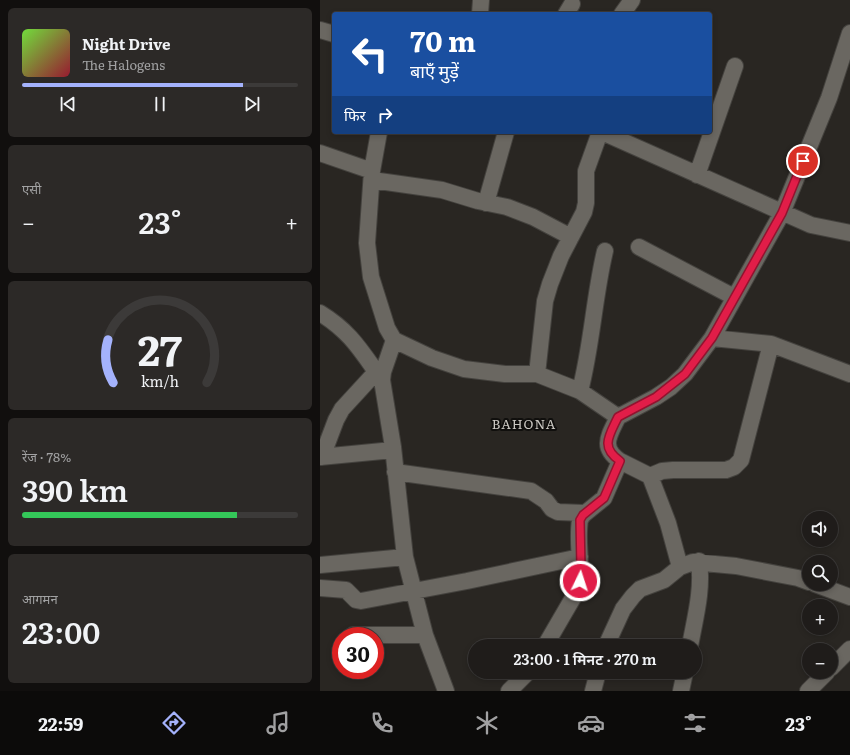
<!DOCTYPE html>
<html lang="hi">
<meta charset="utf-8">
<style>
:root{--surface:#1f1c1a;--page:#2c2927;--text:#f1f3f6;--muted:#a1a1a2;--line:#3c3a39;--accent:#a4b2fc}
body{margin:0;font-family:Literata,"Noto Sans Devanagari",serif;background:var(--page);color:var(--text);height:100vh;display:flex;flex-direction:column;font-size:15px;white-space:nowrap}
*{box-sizing:border-box;margin:0}
p{font-size:13px;color:var(--muted)}
.icon{flex:none;width:22px;height:22px;fill:none;stroke:currentColor;stroke-width:2;stroke-linecap:round;stroke-linejoin:round}
.map{position:relative;flex:1;overflow:hidden}
.drawer{display:flex;flex-direction:column;gap:8px;padding:8px;background:#110f0e;width:320px}
.drawer>*{flex:none}
.top-card{position:absolute;left:12px;top:12px;width:380px;height:122px;border-radius:4px;box-shadow:0 2px 6px #0003,0 0 0 1px var(--line);background:#1a4fa0;color:#fff;overflow:hidden}
.tools{position:absolute;left:482px;top:511px;display:grid;gap:8px}
.tools a{display:grid;place-items:center;width:36px;height:36px;border-radius:50%;background:var(--surface);box-shadow:0 2px 6px #0003,0 0 0 1px var(--line);font-size:20px}
.speed{position:absolute;left:12px;top:627px;display:flex;gap:8px;font-size:20px;font-weight:700;text-align:center}
.speed>*{display:grid;place-content:center;width:52px;height:52px;border-radius:50%;background:var(--surface);box-shadow:0 2px 6px #0003,0 0 0 1px var(--line);line-height:1}
.speed .limit{border:6px solid #d22;background:#fff;color:#111}
.pin{position:absolute;display:grid;place-items:center;width:34px;height:34px;color:#fff;margin:-17px;border:2px solid #fff;border-radius:50%;box-shadow:0 1px 4px #0007}
.me{position:absolute;width:44px;margin:-22px;rotate:4deg;stroke-linejoin:round;filter:drop-shadow(0 0 3px #0008)}
.turn{display:flex;align-items:center;gap:14px;height:84px;padding:0 12px;font-size:18px}
.turn .icon{width:52px;height:52px;stroke-width:2.5}
.turn b{display:block;font-size:28px;line-height:34px}
.then{display:flex;align-items:center;height:38px;padding:0 12px;background:#0003;gap:8px;font-size:15px}
.big{font-size:30px;font-weight:600;line-height:1.1}
.drawer .card{flex:1;display:flex;flex-direction:column;justify-content:center;gap:6px;min-width:0;padding:0 14px;border-radius:6px;background:var(--page)}
.drawer .dial{align-items:center;gap:0}
.dial svg{height:104px;overflow:visible;fill:none;stroke:var(--line);stroke-width:7;stroke-linecap:round;text-anchor:middle}
.dial text{fill:var(--text);stroke:none}
.song{display:flex;align-items:center;gap:12px}
.cover{width:48px;height:48px;border-radius:6px;background:linear-gradient(135deg,hsl(100 70% 55%),hsl(350 70% 35%))}
.played{height:4px;border-radius:2px;background:linear-gradient(90deg,var(--accent) 80%,var(--line) 80%)}
.keys{display:flex;justify-content:space-around;direction:ltr}
.heat{display:flex;justify-content:space-between;align-items:center;font-size:22px;direction:ltr}
.charge{height:6px;border-radius:3px;background:linear-gradient(90deg,#34c759 78%,var(--line) 0)}
.trip{position:absolute;left:148px;top:639px;width:234px;height:40px;border-radius:20px;background:var(--surface);box-shadow:0 2px 6px #0003,0 0 0 1px var(--line);font-weight:600;line-height:40px;text-align:center}
.menu{display:flex;height:64px;justify-content:space-around;align-items:center;background:#0c0b0a;color:var(--muted)}
.menu .icon{width:28px;height:28px}
.menu .on{color:var(--accent)}
.menu b{font-size:18px;color:var(--text)}
main{display:flex;flex:1;min-height:0}
.map>svg:first-child{display:block}
.lines{fill:none;stroke-linecap:round;stroke-linejoin:round}
.minor-casing{stroke:#44423e;stroke-width:18}
.minor{stroke:#6a6761;stroke-width:16}
.route-casing{stroke:#92132f;stroke-width:10}
.route{stroke:#e11d48;stroke-width:7}
.labels{text-anchor:middle;dominant-baseline:central;stroke-width:4;stroke-linejoin:round;paint-order:stroke}
.quarter-label{font-size:13px;letter-spacing:1px;fill:#cac7c1;stroke:#100f0d}
</style>
<main>
<section class="drawer">
<div class="card">
<div class="song"><i class="cover"></i><div><b>Night Drive</b><p>The Halogens</p></div></div>
<div class="played"></div>
<div class="keys"><svg class="icon" aria-label="previous" viewBox="0 0 24 24"><path d="M18 5L8 12l10 7zM5 5v14"/></svg><svg class="icon" aria-label="pause" viewBox="0 0 24 24"><path d="M8 5v14M16 5v14"/></svg><svg class="icon" aria-label="next" viewBox="0 0 24 24"><path d="M6 5l10 7-10 7zM19 5v14"/></svg></div>
</div>
<div class="card"><p>एसी</p>
<div class="heat"><a>−</a><b class="big">23°</b><a>+</a></div>
</div>
<div class="card dial"><svg viewBox="0 0 100 80">
<path d="M14 69A42 42 0 1 1 86 69"/>
<path d="M14 69A42 42 0 0 1 10 36" stroke="#a4b2fc"/>
<text x="50" y="56" font-size="32" font-weight="700">27</text>
<text x="50" y="72" font-size="11">km/h</text>
</svg></div>
<div class="card"><p>रेंज · 78%</p><b class="big">390 km</b><div class="charge"></div></div>
<div class="card"><p>आगमन</p><b class="big">23:00</b></div>
</section>
<div class="map">
<svg width="530" height="691" viewBox="0 0 530 691">
<rect width="100%" height="100%" fill="#292622"/>
<g class="lines">
<defs>
<path id="minor" d="M160 14 161 0
M246 14 252 4
M302 14 312 0
M0 30 14 34
M282 132 491 225 530 233
M0 153 52 171 59 132
M52 171 47 243 51 277 67 328 74 340 112 358 144 369 185 374H217L260 391 298 417 336 397 351 387 365 374 392 338 462 213 509 98 530 33
M377 175 415 66
M52 180 122 190 158 201 187 207 213 217 251 237
M166 203 186 132
M319 247 414 297
M0 313C31 332 41 351 62 380
M392 338 451 344 530 374
M74 340 63 372 62 380 73 447 85 557
M217 374 225 301 230 284 241 256 264 212 266 203V171L280 132
M260 391C272 345 274 297 285 251
M298 417C289 436 280 447 300 461
M0 457 73 450
M2 457 16 420 22 409 56 372
M75 472 211 491 226 501 232 509 238 512 264 513
M330 476 348 523 360 567
M0 565 85 557 105 635 126 691
M495 584 530 597
M0 588 26 590 36 600 41 601 147 581 260 557
M33 635H105
M225 646 257 591C264 567 256 544 260 520L263 515 284 498 300 461 330 476 342 471 353 470H406L414 467 421 460 451 344
M286 646 303 609 313 596 320 589 344 580 360 567 373 562 416 566 478 578 489 582
M370 646C375 618 383 590 379 561
M511 668 530 649
M189 691 208 672
M273 691 278 672
M361 691 365 672
M488 691 507 672"/>
</defs>
<use href="#minor" class="minor-casing"/>
<use href="#minor" class="minor"/>
</g>
<g class="lines">
<defs>
<path id="route" d="M260 581 261 568 260 520 263 515 284 498 300 461C280 447 289 436 298 417L336 397 365 374 392 338 462 213 483 161"/>
</defs>
<use href="#route" class="route-casing"/>
<use href="#route" class="route"/>
</g>
<g class="labels">
<g class="quarter-label">
<text x="204" y="423">BAHONA</text>
</g>
</g>
</svg>
<div class="tools">
<a><svg class="icon" aria-label="sound" viewBox="0 0 24 24"><path d="M4 9h4l5-4v14l-5-4H4zM17 9q2 3 0 6"/></svg></a>
<a><svg class="icon" aria-label="search" viewBox="0 0 24 24"><circle cx="10" cy="10" r="6"/><path d="M15 15l6 6"/></svg></a>
<a>+</a>
<a>−</a>
</div>
<div class="speed"><div class="limit">30</div></div>
<div class="pin" style="left:483px;top:161px;background:#d93025"><svg class="icon" aria-label="arrive" viewBox="0 0 24 24"><path d="M6 21V4h12l-3 4 3 4H6"/></svg></div>
<svg class="me" style="left:260px;top:581px" viewBox="-20 -20 40 40"><circle r="17" fill="#e11d48" stroke="#fff" stroke-width="3"/><path d="M0-11L8 9 0 5-8 9z" fill="#fff"/></svg>
<div class="trip">23:00 · 1 मिनट · 270 m</div>
<div class="top-card">
<div class="turn"><svg class="icon" aria-label="left" viewBox="0 0 24 24"><path d="M17 20v-9H6M10 6l-5 5 5 5"/></svg><div><b>70 m</b>बाएँ मुड़ें</div></div>
<div class="then">फिर<svg class="icon" aria-label="right" viewBox="0 0 24 24"><path d="M7 20v-9h11M14 6l5 5-5 5"/></svg></div>
</div>
</div>
</main>
<nav class="menu">
<b>22:59</b>
<svg class="icon on" aria-label="directions" viewBox="0 0 24 24"><path d="M12 3l9 9-9 9-9-9zM9 14v-3h6M13 9l2 2-2 2"/></svg>
<svg class="icon" aria-label="music" viewBox="0 0 24 24"><path d="M9 18V5l10-2v13"/><circle cx="6" cy="18" r="3"/><circle cx="16" cy="16" r="3"/></svg>
<svg class="icon" aria-label="phone" viewBox="0 0 24 24"><path d="M5 4h4l2 5-3 2q2 4 5 5l2-3 5 2v4C11 20 4 13 5 4z"/></svg>
<svg class="icon" aria-label="climate" viewBox="0 0 24 24"><path d="M12 3v18M4 7l16 10M4 17L20 7"/></svg>
<svg class="icon" aria-label="car" viewBox="0 0 24 24"><path d="M5 17H2v-5l4-1 3-4h7l3 4 3 1v5h-3M9 17h6M6 11h13"/><circle cx="7" cy="17" r="2"/><circle cx="17" cy="17" r="2"/></svg>
<svg class="icon" aria-label="filters" viewBox="0 0 24 24"><path d="M4 7h16M4 17h16"/><circle cx="9" cy="7" r="2"/><circle cx="15" cy="17" r="2"/></svg>
<b>23°</b>
</nav>
